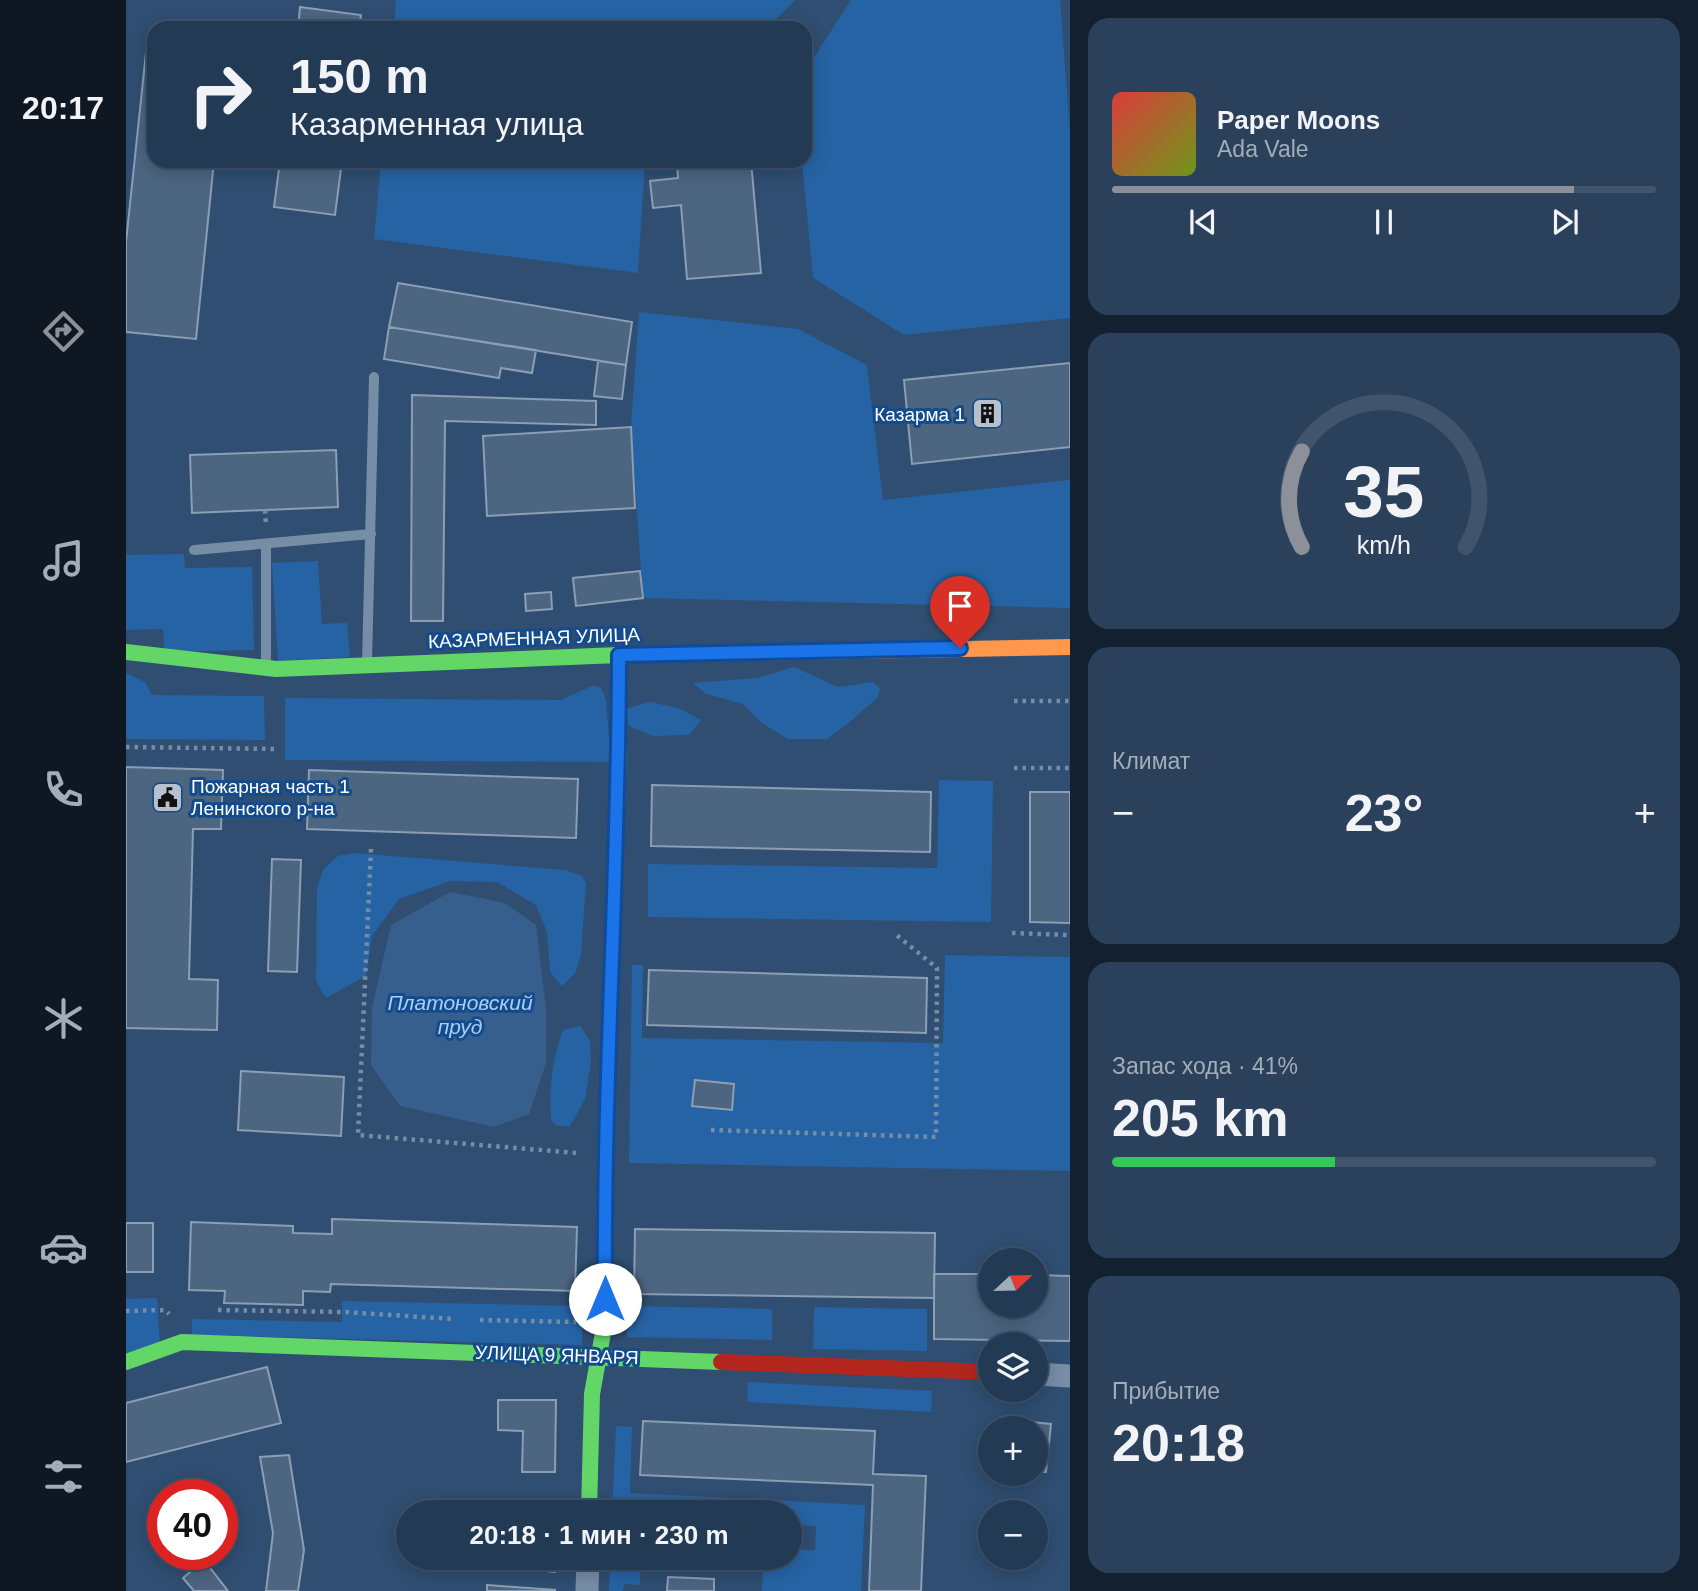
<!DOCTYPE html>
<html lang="ru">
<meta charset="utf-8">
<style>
:root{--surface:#233a55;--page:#2b415b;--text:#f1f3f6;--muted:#a3adb9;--line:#40546c;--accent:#8c9099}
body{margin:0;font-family:Arial,sans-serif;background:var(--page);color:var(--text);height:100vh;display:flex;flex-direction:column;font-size:26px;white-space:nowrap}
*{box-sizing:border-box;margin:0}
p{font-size:23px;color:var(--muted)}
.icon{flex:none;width:38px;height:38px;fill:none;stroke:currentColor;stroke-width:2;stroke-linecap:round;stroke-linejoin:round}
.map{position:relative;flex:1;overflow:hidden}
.panel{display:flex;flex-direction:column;gap:18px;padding:18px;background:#13202f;width:628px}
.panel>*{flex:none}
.hud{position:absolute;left:21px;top:21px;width:665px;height:147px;border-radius:21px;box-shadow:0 4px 18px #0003,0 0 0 2px var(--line);background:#233a55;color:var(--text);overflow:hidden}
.needle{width:46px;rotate:68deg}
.controls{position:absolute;left:852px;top:1248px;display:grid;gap:14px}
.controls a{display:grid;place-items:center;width:70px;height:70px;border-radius:50%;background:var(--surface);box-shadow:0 4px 18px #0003,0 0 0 2px var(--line);font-size:35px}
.speed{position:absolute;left:21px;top:1479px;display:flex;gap:14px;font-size:35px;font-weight:700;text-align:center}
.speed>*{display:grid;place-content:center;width:91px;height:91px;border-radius:50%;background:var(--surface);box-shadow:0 4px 18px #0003,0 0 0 2px var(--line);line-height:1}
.speed .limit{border:10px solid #d22;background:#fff;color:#111}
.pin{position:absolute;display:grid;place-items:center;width:60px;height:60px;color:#fff;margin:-72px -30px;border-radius:50% 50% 50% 0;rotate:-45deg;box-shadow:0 0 7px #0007}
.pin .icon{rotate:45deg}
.me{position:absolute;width:77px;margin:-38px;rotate:0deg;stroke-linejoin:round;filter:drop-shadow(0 0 5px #0008)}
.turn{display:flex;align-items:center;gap:24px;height:147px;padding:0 28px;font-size:32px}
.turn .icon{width:91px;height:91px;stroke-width:2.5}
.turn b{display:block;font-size:49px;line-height:60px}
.big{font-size:52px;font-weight:700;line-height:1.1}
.panel .widget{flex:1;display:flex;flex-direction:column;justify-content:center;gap:10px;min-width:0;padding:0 24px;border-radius:21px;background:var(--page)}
.panel .dial{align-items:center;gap:0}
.dial svg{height:182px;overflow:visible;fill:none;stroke:var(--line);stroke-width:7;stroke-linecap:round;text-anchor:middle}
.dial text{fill:var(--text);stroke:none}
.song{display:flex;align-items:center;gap:21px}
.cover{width:84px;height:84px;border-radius:10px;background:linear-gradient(135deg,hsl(0 70% 55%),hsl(80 70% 35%))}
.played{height:7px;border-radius:4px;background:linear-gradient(90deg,var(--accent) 85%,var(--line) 85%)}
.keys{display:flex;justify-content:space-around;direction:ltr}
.heat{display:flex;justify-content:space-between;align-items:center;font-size:38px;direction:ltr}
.charge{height:10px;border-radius:5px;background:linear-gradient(90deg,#34c759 41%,var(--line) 0)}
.trip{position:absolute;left:270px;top:1500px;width:406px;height:70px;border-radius:35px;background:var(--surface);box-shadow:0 4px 18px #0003,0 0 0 2px var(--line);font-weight:700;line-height:70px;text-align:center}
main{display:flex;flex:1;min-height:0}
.tab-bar{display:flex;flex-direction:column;width:126px;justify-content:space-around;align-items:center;background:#0e1722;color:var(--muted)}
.tab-bar .icon{width:49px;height:49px}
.tab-bar .current{color:var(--accent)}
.tab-bar b{font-size:32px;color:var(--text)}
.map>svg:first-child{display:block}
.green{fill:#2663a4}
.water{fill:#375f8e}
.building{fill:#4c6581;stroke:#8b9eb4;stroke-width:2}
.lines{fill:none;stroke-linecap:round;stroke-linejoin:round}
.path{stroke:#768da6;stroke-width:4.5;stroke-dasharray:3.5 5;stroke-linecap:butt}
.lane{stroke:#768da6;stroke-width:10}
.street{stroke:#768da6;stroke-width:23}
.fast{stroke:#63d668;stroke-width:16}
.slow{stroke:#ff974d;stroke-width:16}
.jam{stroke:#b3261e;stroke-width:16}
.route-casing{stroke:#114b97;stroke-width:18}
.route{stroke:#1a73e8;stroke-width:12}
.labels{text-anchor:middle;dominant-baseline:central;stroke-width:6;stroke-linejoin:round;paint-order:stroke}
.poi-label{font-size:19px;fill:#fff;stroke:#134c8d;text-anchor:end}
.street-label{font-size:19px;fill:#fff;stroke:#134c8d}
.water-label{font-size:21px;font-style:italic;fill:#a9cff8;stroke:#134c8d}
</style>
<main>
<nav class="tab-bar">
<b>20:17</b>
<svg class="icon current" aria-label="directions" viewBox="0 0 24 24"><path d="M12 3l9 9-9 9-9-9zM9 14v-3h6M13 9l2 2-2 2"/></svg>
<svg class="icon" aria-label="music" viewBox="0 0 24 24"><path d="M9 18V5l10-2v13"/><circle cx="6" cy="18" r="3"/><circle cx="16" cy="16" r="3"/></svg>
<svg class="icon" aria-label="phone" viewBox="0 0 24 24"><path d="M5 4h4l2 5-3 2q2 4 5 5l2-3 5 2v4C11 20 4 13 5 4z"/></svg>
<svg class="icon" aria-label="climate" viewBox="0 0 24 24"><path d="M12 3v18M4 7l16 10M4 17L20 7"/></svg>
<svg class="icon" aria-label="car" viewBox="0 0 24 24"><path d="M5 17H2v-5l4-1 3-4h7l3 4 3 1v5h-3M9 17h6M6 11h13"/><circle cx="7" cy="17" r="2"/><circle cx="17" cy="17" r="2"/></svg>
<svg class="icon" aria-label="filters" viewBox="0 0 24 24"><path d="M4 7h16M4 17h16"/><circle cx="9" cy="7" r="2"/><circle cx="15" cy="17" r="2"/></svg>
</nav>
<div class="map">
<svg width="944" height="1591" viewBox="0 0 944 1591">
<rect width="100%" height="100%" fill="#2f4e71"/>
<path class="green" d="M270 0H669L642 28H268Z
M725 0H934L944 132V318L778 335 687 278 676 161H679V71Z
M255 161H519L512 273 248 239Z
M513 312 672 329 741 365 757 500 944 480V608L517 598 505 427Z
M58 554 59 568 126 567 128 650 38 652 37 629 0 630V555Z
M192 561 196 624 221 623 224 657 152 661 146 563Z
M668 667 712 687 747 682 754 688 752 697 725 721 701 739H662L637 724 617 704 580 694 567 683 631 678Z
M0 673 19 682 26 695 138 696 139 740 0 739Z
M468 685 476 689 480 700 485 762 159 760V698L435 700Z
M524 702 552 708 575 720 563 735 527 736 503 726 499 709Z
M813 780 867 781 865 922 522 917V864L811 868Z
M229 853 439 870 455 875 460 883 455 955 449 973 436 986 424 972 421 932 410 905 371 882 324 881 273 899 246 936 240 976 200 998 190 981 191 887 198 869 212 856Z
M819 955 944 957V1171L503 1163 506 965H517L516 1038 817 1043Z
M454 1026 464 1041 465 1061 459 1099 444 1126H431L425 1120C423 1088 426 1061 437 1030Z
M31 1298 34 1345 0 1353V1299Z
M216 1301 456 1306V1345L66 1335V1319L216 1322Z
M501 1306 646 1309V1340L501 1337Z
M688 1307 801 1309V1351L687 1349Z
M622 1382 806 1391 805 1412 621 1402Z
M490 1426 506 1427 504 1493 739 1505 735 1591H636L638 1558H663V1549L689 1550 690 1526 663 1524V1512H486Z
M484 1558H515L514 1585 498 1584 497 1591H483Z"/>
<path class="water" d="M324 892 379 903 410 925 420 1008V1063L403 1114 368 1127 274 1106 245 1065 246 1008 265 925Z"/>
<path class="building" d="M174 7 235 15 233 28H172Z
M48 23 91 28H48Z
M20 52 28 53V161H88L70 339 0 332V242Z
M154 161H216L209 215 148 207Z
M551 161H625L635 273 561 279 555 205 527 208 524 181 552 178Z
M272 283 506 322 500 365 263 327Z
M263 327 410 350 406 373 375 368 373 378 258 359Z
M472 361 500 365 496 399 468 396Z
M944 363V447L786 464 778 380Z
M286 395 470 401V425L319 421 317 621H285Z
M505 427 509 508 361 516 357 436Z
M210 450 212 507 66 513 64 455Z
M514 571 517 598 450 606 447 578Z
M425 592 426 609 400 611 399 594Z
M0 767 97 770 95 829H67L63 979 92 980 91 1030 0 1028Z
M183 770 452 779 450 838 181 829Z
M526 785 805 792 804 852 525 846Z
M904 792H944V923L904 922Z
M146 859 175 860 171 972 142 971Z
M523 970 801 978 800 1033 521 1025Z
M115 1071 218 1077 215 1136 112 1130Z
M569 1080 608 1084 606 1110 566 1106Z
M206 1219 451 1227 449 1291 205 1284 204 1292 177 1291V1305L98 1303 99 1291 63 1290 65 1222 167 1226V1233L206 1234Z
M0 1223H27V1272H0Z
M509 1229 809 1233 808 1298 508 1294Z
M808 1274H864V1306H910V1275L944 1276V1341L808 1339Z
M141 1367 155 1423 0 1462V1403Z
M372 1400H430L429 1472H396L397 1431 372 1430Z
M874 1419 925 1424 920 1472 910 1471V1428H873Z
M517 1421 749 1431 747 1474 800 1476 795 1591H743L747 1485 514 1475Z
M163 1455 178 1550 172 1591H140L147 1533 134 1457Z
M80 1485 87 1494H66Z
M394 1558H430L429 1572 392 1568Z
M78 1560 102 1591H68L57 1578Z
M542 1577 588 1579V1591H541Z
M361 1585 429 1590V1591H361Z"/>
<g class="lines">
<path class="path" d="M139 510 140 526
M888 701H944
M0 747 150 749
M888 768H944
M245 849 232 1135 451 1153
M886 933 944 935
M585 1130 810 1137 811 968 768 933
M92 1310 218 1312 328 1319
M0 1311 39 1310 43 1314
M354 1320 450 1322"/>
<path class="lane" d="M140 544V664
M68 550 245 534
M241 662 248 377"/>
<path class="street" d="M910 1374 944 1376
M461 1591 462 1558"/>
<path class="fast" d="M0 652 150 669 493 655 728 651
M0 1362 56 1342 595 1362
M463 1512 466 1394 479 1322V1176L493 745V655"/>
<path class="slow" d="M728 651 944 647"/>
<path class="jam" d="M595 1362 864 1372"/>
</g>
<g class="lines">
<defs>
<path id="route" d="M479 1299C477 1084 493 870 493 655L834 648"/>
</defs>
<use href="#route" class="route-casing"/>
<use href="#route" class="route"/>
</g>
<defs>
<symbol id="building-square" viewBox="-11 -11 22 22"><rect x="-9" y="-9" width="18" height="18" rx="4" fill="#b6c1cd" stroke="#134c8d"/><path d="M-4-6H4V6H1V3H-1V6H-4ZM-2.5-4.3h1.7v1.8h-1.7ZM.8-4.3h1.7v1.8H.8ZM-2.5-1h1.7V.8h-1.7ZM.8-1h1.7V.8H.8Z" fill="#111"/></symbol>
<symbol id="civic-square" viewBox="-11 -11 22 22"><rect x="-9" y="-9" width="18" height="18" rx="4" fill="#b6c1cd" stroke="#134c8d"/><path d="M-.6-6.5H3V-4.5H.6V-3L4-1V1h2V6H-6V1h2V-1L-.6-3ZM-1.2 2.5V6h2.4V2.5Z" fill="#111"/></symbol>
</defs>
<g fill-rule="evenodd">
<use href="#building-square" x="844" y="396" width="35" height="35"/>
<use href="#civic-square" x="24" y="780" width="35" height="35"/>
</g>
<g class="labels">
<g class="poi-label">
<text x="839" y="414">Казарма 1</text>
<text x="65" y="786" text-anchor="start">Пожарная часть 1<tspan x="65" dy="22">Ленинского р-на</tspan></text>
</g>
<g class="street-label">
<text transform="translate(408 638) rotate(-2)">КАЗАРМЕННАЯ УЛИЦА</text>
<text transform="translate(431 1355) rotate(2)">УЛИЦА 9 ЯНВАРЯ</text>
</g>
<g class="water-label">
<text x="334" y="1002">Платоновский<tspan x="334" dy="24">пруд</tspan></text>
</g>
</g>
</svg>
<div class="controls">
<a><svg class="needle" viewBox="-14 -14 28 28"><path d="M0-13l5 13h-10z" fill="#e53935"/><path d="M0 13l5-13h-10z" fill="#a3adb9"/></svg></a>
<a><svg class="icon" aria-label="layers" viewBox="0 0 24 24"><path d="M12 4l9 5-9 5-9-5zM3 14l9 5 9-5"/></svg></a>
<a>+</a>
<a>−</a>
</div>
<div class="speed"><div class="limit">40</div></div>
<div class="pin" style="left:834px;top:648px;background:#d93025"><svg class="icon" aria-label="arrive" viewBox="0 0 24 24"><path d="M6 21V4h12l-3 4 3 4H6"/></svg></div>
<svg class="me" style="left:479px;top:1299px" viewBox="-20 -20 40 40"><circle r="19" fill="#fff"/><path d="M0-13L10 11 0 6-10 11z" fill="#1a73e8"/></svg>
<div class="trip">20:18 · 1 мин · 230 m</div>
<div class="hud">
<div class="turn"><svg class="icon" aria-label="right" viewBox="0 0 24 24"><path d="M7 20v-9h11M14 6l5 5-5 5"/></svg><div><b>150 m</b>Казарменная улица</div></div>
</div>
</div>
<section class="panel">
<div class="widget">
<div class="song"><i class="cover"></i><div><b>Paper Moons</b><p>Ada Vale</p></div></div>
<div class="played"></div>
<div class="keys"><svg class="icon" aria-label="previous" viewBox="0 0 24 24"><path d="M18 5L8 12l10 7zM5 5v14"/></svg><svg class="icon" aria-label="pause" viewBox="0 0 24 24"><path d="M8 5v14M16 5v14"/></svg><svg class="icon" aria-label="next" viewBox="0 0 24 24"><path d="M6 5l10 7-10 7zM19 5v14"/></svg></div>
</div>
<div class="widget dial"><svg viewBox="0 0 100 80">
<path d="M14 69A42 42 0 1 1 86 69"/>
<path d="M14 69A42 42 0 0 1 14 27" stroke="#8c9099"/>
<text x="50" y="56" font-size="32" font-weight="700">35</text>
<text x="50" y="72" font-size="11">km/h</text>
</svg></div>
<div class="widget"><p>Климат</p>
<div class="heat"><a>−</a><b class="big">23°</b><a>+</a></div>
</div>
<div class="widget"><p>Запас хода · 41%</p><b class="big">205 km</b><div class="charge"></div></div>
<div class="widget"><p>Прибытие</p><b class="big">20:18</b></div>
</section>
</main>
